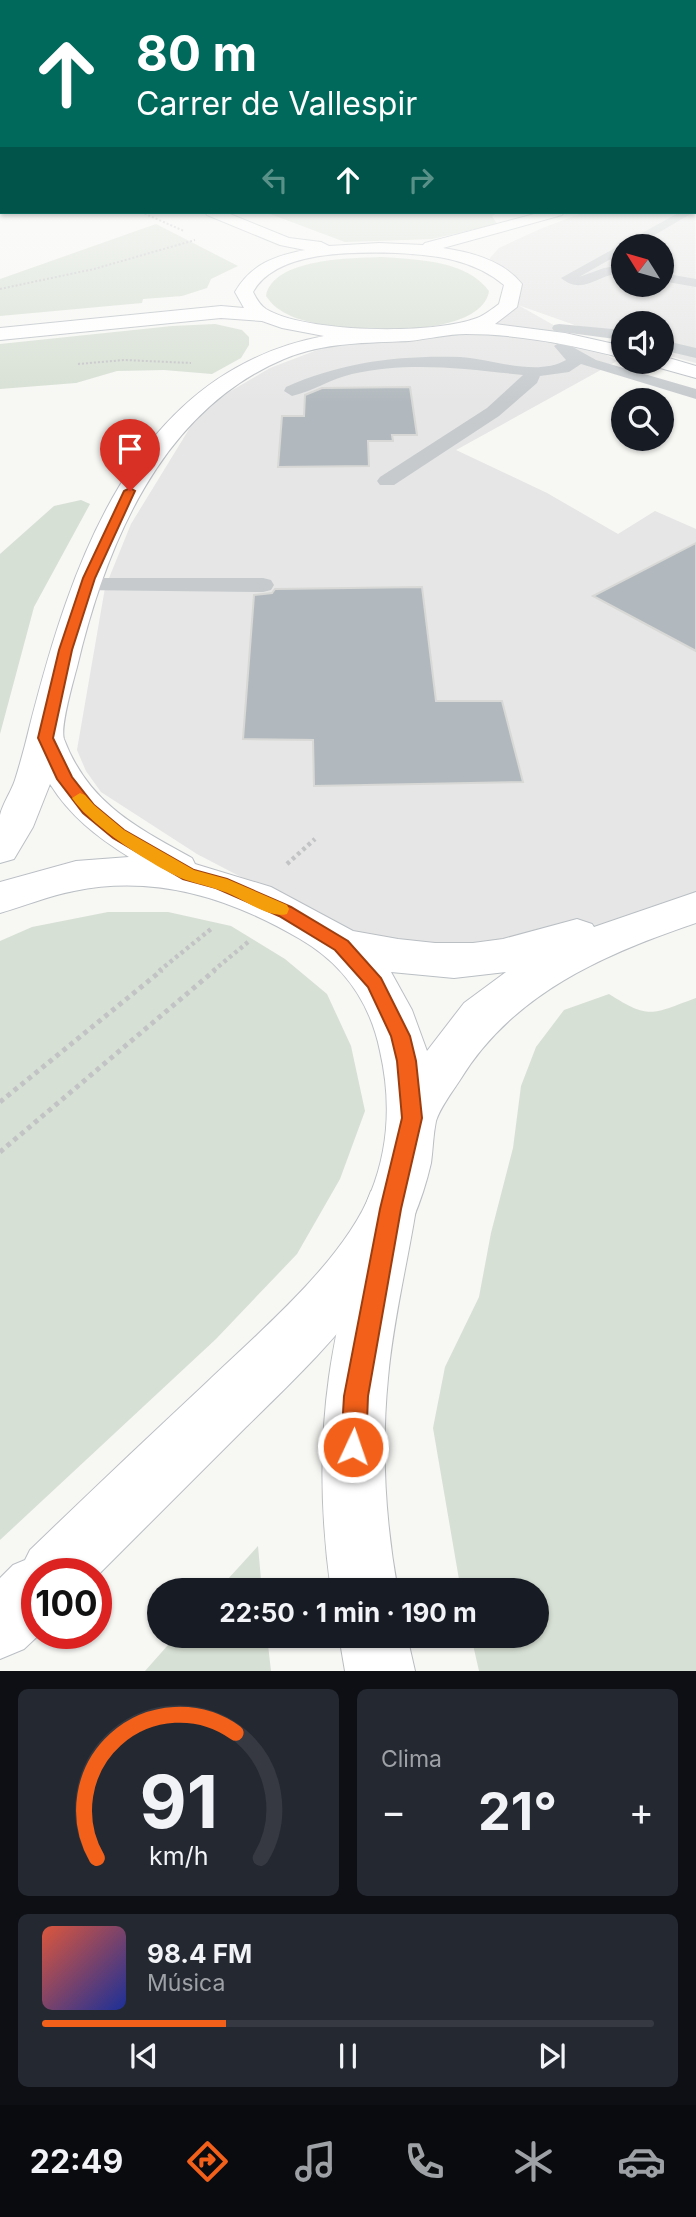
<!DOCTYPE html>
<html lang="es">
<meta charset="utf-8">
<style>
:root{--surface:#171b24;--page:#242831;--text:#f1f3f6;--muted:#9ea1a6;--line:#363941;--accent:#f26019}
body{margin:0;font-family:Inter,sans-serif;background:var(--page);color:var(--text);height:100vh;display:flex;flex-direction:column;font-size:26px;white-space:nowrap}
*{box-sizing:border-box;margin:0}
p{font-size:23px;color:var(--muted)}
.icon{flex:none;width:38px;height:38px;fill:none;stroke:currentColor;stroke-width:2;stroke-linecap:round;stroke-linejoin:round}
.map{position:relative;height:1671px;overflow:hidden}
.drawer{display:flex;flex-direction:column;gap:18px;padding:18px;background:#0d0f14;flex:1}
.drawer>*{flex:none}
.hud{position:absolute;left:0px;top:0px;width:696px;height:214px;box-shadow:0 2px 5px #0004;background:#00695c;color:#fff;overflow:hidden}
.needle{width:46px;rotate:307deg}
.tools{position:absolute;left:611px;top:234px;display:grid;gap:14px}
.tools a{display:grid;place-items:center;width:63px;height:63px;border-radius:50%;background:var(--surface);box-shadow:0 2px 5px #0004;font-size:35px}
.speed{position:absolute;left:21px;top:1558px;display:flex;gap:14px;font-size:35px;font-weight:700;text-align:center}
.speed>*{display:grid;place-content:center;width:91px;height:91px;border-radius:50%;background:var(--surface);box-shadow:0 2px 5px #0004;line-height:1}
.speed .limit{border:10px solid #d22;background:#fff;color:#111}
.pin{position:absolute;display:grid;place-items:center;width:60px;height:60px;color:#fff;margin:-72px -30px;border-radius:50% 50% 50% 0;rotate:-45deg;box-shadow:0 0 7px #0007}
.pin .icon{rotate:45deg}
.me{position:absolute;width:77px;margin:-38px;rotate:3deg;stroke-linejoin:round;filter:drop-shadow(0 0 5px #0008)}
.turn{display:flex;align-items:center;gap:24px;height:147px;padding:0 21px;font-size:32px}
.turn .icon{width:91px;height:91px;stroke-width:2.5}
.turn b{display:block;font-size:49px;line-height:60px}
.lanes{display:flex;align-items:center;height:66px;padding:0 21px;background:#0003;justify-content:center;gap:35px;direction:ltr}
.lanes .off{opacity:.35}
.big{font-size:52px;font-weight:700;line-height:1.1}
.drawer .widget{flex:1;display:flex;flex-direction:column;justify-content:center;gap:10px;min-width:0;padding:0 24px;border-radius:10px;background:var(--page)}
.drawer .dial{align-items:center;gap:0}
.dial svg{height:182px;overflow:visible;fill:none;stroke:var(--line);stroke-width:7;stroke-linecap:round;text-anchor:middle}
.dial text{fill:var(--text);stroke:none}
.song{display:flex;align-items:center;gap:21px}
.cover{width:84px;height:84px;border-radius:10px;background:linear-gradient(135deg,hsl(10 70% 55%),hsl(230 70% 35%))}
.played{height:7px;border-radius:4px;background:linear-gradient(90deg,var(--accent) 30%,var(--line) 30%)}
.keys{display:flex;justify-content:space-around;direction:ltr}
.heat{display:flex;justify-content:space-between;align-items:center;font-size:38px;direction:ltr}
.drawer .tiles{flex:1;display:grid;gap:18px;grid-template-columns:1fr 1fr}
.widget:last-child{grid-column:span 2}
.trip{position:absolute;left:147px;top:1578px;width:402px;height:70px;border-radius:35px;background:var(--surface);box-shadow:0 2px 5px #0004;font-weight:700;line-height:70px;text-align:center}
.tabs{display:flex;height:112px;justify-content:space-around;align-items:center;background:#090b0e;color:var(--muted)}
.tabs .icon{width:49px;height:49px}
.tabs .on{color:var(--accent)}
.tabs b{font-size:32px;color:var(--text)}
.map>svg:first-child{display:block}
.built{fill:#e5e6e5;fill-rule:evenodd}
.green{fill:#d7e0d4}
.building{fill:#b2b9be;stroke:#d8d9d6;stroke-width:2}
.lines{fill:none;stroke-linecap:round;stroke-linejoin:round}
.secondary-casing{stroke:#babfc4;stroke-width:2}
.highway-casing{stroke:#babdc0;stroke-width:2}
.path-far2{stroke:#c2c3c5;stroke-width:2;stroke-dasharray:2 2;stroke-linecap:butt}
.path-far1{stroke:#c2c3c5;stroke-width:4.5;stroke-dasharray:3.5 3.5;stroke-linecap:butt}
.path{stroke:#c2c3c5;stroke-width:5;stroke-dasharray:4.5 4.5;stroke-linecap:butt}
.lane{fill:#c6cacd;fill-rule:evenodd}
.street{fill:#c6cacd;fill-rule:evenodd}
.secondary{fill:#fff;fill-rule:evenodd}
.highway{fill:#fff;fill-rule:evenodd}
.route{fill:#f26019;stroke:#9d3e10;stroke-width:2}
.slow{fill:#f59e0b}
</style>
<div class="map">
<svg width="696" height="1671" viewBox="0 0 696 1671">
<rect width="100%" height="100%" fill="#f7f7f4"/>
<path class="built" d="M695 210 696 363 662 354V324H623V342L518 305 617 361 456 450 547 493 618 534 655 511 696 529V907L561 938 392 956 197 854 101 792 86 771 77 750 105 588 131 524 202 408 270 368 320 349 369 336 460 328 511 303 515 293 491 268 490 258 499 248 540 229 585 212ZM623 247H662V285H623Z"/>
<path class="green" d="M265 212H499L492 216 497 224 432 239 345 242Z
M156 224 238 266 211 279 207 288 182 296 143 299 142 303 0 316V279Z
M383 257C419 260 466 260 489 291 481 343 328 333 291 316 280 311 273 306 266 296 273 258 352 258 383 257Z
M215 324 242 330 249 337V345L241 358 212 374 164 370 117 371 76 383 0 389V344L172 326Z
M81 500 90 504 34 607 0 734V554L54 506Z
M108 912H168L231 926 285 959 327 994 351 1046 365 1111 340 1179 297 1254 216 1339 0 1540V941L32 927Z
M609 994C650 1020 652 1014 696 998V1671H479L471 1636H537V1591H461L433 1428 445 1367 479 1297 491 1233 513 1148 521 1086 536 1047 564 1010Z
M258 1546 262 1591H217Z
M176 1636H267L271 1671H145Z"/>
<path class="building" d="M410 387 417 435H392L393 441H368L369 466 278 467 282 416H304L305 395 322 388Z
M696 543V651L593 596Z
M422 587 436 701H502L523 782 314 786 313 740 243 739 254 595 272 593 275 589Z"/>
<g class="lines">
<defs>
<path id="secondary" d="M205 212H225L289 238 321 242 329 246 379 243 423 245 425 243 542 212H564L562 215 443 248C471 252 504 261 522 284L517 307 495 324 565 333 623 346V358C572 345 519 334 466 334 448 334 428 339 409 341 367 343 324 342 284 359 161 411 106 544 77 667 73 682 60 727 64 739 88 803 136 827 192 858L195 864 271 887 353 931 398 939 435 943H473L503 939 577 919 592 924 594 927 696 892V923C604 954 512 994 460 1080 452 1092 440 1108 436 1121 433 1135 433 1149 431 1163 421 1207 401 1251 374 1287 337 1339 291 1383 246 1427 196 1477 146 1527 96 1577V1573H37V1633H41L24 1649 0 1659V1578L13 1565 25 1560 30 1550C88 1494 147 1438 206 1383 259 1332 344 1261 371 1192 389 1147 391 1099 380 1051 370 1002 343 964 300 939 230 898 155 874 74 891 48 896 25 906 0 913V882L76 861 129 857C97 837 70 816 50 784L33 827 14 859 0 863C0 848 0 829 0 815 3 803 11 792 15 780 20 764 25 746 29 729 71 564 133 372 324 336L282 328 262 321 221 318 0 340V328L221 306 244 308 235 292C251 264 275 256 305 250L280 245 207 215ZM396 253C435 255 473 259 504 285L499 304C492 309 485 315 477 318 433 335 306 333 266 309 260 305 256 298 253 292 276 250 354 252 396 253ZM391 972 454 978 506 972 464 1003 427 1051 412 1010Z
M662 356 696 366V378L653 366 650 362H662Z"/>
<path id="highway" d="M390 1184 409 1191 416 1209C407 1265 393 1321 388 1378 381 1449 385 1520 398 1591H331C321 1520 319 1448 329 1377 337 1320 352 1265 364 1209L371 1191Z
M339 1636H407L415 1671H345Z"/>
</defs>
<use href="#secondary" class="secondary-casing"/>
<use href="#highway" class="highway-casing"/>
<path class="path-far2" d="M141 212 184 231
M0 289 94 269 195 240
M78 364 124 360 191 363"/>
<path class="path-far1" d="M287 864 315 839
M159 971 211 929
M213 971 248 942"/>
<path class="path" d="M0 1102 162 970
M0 1152 215 970"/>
<path class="lane" d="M680 212H694L634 247H623V252L579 277 604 268 623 265V273C601 272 583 297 561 278Z
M662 273 696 279V287L662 281Z
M559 324 623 330V340L554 331 552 328 554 325Z
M662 340 696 348V358L662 350Z
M562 341 596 360 696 389V399L581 364 569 372 540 376 537 383 499 416 394 485H380L377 481 380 477 487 408 523 375C465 369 411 361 352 374 331 379 313 391 292 396L284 391 286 387C341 362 400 355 460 357 493 359 536 377 566 360L554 346Z
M87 578H263L271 580 274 585 271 590 263 592 79 590 76 585 79 580Z"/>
<path class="street" d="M0 198H2V206H0Z"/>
<use href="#secondary" class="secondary"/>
<use href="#highway" class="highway"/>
</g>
<linearGradient id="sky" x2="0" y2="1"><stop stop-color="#99bee0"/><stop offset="0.42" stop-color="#fbfbfa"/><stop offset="1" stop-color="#fbfbfa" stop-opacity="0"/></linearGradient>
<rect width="696" height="403" fill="url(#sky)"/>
<path class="route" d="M130 488 135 491 95 578 72 650 53 738 72 777 94 805 124 830 194 870 227 879 291 907 348 941 381 978 410 1036 416 1061 422 1118 401 1209 368 1396 366 1447 362 1456 353 1459 344 1456 341 1447 344 1396 380 1209 402 1118 397 1061 391 1036 368 987 335 950 279 916 216 888 183 879 113 838 83 813 57 779 38 738 59 650 83 578 124 491Z"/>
<path class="slow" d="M80 793 85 795 94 805 124 830 194 870 227 879 287 905 289 909 287 914C271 919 246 901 232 895 217 888 201 885 186 880 155 868 90 825 72 798Z"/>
</svg>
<div class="tools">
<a><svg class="needle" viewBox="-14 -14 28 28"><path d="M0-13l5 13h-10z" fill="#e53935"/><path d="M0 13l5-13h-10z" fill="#9ea1a6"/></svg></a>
<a><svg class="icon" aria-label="sound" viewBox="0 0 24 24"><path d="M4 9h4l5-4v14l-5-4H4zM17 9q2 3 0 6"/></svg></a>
<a><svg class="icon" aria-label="search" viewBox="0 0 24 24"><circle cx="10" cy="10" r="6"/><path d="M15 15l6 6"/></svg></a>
</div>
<div class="speed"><div class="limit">100</div></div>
<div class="pin" style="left:130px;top:491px;background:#d93025"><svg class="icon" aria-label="arrive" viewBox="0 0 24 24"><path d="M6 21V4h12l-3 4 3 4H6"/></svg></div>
<svg class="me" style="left:353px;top:1447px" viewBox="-20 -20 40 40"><circle r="17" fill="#f26019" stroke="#fff" stroke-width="3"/><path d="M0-11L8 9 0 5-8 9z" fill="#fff"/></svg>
<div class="trip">22:50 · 1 min · 190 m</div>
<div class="hud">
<div class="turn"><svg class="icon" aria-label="ahead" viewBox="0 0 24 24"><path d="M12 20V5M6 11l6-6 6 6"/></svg><div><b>80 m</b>Carrer de Vallespir</div></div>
<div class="lanes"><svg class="icon off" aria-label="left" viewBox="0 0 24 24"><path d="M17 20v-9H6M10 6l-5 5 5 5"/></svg><svg class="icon" aria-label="ahead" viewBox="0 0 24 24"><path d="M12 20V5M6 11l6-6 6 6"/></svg><svg class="icon off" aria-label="right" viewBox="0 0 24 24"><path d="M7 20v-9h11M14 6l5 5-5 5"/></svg></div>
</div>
</div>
<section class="drawer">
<div class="tiles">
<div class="widget dial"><svg viewBox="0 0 100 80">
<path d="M14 69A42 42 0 1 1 86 69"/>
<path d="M14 69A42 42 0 0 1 75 14" stroke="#f26019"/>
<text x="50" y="56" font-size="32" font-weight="700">91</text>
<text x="50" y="72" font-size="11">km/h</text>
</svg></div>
<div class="widget"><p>Clima</p>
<div class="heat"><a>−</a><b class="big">21°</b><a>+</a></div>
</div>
<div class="widget">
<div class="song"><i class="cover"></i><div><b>98.4 FM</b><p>Música</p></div></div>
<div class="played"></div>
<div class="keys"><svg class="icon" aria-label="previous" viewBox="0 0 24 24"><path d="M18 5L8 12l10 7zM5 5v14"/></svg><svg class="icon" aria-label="pause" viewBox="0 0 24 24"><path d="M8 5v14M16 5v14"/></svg><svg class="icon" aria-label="next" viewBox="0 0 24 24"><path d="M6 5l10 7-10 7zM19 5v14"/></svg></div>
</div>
</div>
</section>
<nav class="tabs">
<b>22:49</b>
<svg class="icon on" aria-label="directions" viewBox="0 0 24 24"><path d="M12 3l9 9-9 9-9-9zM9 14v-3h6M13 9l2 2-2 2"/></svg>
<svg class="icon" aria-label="music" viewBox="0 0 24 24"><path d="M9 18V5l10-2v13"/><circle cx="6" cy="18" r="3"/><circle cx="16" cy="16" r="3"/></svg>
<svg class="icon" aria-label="phone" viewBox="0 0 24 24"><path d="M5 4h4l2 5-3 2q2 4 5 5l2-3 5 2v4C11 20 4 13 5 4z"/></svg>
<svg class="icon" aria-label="climate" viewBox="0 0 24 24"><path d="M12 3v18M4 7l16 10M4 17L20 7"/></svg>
<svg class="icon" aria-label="car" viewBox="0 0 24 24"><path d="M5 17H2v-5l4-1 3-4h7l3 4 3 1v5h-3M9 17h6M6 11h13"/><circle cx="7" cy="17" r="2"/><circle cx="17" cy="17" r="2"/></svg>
</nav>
